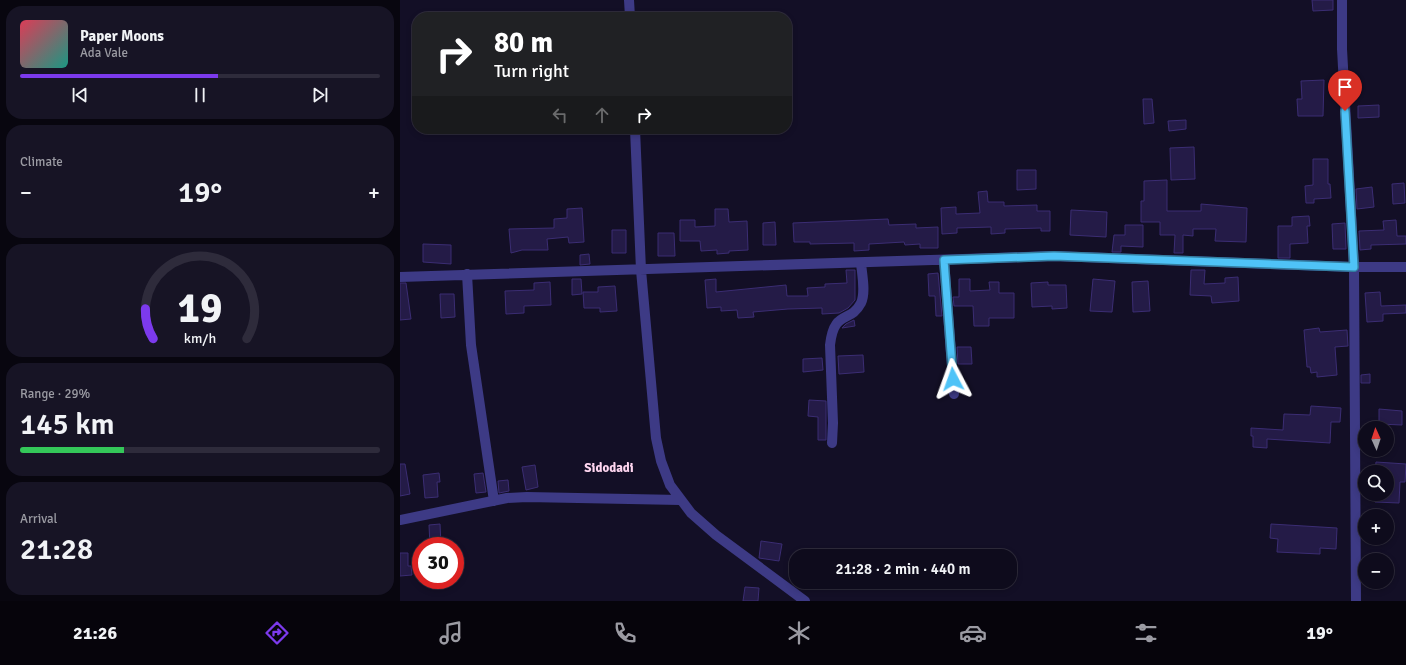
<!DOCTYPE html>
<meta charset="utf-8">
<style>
:root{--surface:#0e0b1c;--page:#171425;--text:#f1f3f6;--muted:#9b9ba3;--line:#2e2b3b;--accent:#7c3aed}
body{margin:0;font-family:Signika,sans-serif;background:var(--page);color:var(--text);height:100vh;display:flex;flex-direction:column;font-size:15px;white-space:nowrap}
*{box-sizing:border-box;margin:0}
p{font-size:13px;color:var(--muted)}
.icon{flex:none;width:22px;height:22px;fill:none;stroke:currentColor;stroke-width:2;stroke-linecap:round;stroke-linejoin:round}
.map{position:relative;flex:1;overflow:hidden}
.side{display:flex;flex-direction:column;gap:6px;padding:6px;background:#08060f;width:400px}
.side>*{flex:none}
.banner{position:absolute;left:12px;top:12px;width:380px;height:122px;border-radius:16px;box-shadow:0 2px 6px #0003,0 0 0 1px var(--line);background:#202124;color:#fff;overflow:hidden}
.needle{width:26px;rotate:357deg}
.controls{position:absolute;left:958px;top:421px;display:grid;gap:8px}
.controls a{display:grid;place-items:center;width:36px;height:36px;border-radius:50%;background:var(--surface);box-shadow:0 2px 6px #0003,0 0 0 1px var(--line);font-size:20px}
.speed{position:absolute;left:12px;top:537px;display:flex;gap:8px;font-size:20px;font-weight:700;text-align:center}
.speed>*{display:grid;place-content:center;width:52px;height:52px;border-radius:50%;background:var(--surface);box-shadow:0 2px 6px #0003,0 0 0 1px var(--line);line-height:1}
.speed .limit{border:6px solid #d22;background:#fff;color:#111}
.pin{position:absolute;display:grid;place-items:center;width:34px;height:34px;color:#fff;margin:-41px -17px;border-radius:50% 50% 50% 0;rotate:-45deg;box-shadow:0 0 4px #0007}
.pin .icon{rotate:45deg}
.me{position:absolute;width:44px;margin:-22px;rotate:356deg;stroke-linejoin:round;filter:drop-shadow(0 0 3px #0008)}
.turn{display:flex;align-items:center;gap:14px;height:84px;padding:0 16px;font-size:18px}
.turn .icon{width:52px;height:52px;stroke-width:2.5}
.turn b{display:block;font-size:28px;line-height:34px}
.lanes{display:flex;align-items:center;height:38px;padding:0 16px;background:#0003;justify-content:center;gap:20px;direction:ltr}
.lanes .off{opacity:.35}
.big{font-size:30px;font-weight:600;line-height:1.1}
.side .card{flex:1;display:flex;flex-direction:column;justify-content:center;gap:6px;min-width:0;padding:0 14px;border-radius:16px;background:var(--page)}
.side .dial{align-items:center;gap:0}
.dial svg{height:104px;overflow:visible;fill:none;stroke:var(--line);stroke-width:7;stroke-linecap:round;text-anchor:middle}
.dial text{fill:var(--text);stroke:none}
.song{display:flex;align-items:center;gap:12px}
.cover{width:48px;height:48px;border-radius:6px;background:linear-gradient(135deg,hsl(350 70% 55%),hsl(170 70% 35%))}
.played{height:4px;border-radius:2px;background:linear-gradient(90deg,var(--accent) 55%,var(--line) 55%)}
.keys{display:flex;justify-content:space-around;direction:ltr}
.heat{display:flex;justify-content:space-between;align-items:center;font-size:22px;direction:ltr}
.charge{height:6px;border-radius:3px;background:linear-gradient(90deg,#34c759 29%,var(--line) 0)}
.trip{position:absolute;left:389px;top:549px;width:228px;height:40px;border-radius:16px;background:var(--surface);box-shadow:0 2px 6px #0003,0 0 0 1px var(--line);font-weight:600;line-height:40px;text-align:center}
.tabs{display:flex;height:64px;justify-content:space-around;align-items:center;background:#06040b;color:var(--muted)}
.tabs .icon{width:28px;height:28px}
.tabs .active{color:var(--accent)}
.tabs b{font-size:18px;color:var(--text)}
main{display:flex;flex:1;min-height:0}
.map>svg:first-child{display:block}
.building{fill:#241b47;stroke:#3b2d73}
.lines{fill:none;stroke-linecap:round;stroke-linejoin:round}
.minor{stroke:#3d3a85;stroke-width:10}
.route-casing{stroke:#337fa1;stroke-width:10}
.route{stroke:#4fc3f7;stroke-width:7}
.labels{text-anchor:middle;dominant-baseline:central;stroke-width:4;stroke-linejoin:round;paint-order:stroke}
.quarter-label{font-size:13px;font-weight:bold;fill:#ffd6f0;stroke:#130f26}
</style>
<main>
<section class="side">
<div class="card">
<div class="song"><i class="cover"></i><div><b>Paper Moons</b><p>Ada Vale</p></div></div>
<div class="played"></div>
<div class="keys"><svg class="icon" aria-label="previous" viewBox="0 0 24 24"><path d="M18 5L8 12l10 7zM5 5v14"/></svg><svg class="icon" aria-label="pause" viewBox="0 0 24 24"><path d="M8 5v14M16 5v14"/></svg><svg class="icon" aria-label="next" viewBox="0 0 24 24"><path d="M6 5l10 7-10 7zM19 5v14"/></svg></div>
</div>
<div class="card"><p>Climate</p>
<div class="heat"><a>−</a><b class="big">19°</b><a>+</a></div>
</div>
<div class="card dial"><svg viewBox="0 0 100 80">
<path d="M14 69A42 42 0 1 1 86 69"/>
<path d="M14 69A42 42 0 0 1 8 46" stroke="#7c3aed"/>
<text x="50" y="56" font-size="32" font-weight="700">19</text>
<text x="50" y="72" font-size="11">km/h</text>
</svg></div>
<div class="card"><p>Range · 29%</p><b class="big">145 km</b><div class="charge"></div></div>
<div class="card"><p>Arrival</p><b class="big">21:28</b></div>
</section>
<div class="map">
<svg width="1006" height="601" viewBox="0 0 1006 601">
<rect width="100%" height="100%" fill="#130f26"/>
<path class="building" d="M912 0H933V10L913 11Z
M924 80 923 116H898L897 99H902L901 81Z
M743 99H752L754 123 744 124Z
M979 105V117L958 118V106Z
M786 120V129L769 131 768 121Z
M794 147 795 179 771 180 770 148Z
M913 159H928V184H930L931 198 914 199V203H906L905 186 913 185Z
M617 170H636V189L617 190Z
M767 180V211H801V204L847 208 846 242 815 241 816 229H793V236L783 235V253H774L775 235H760V222H741V201H744V181Z
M1004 183 1005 203 993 204 992 184Z
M972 187 974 207 957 209 956 189Z
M587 191 588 202H604V206L637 205V211H650V231H641V228L605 229V233L591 234V227L557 228V233L542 234 541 208 556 207V214L580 213 578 192Z
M182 208 184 242 169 243 168 237 147 239 148 250H122L111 253 109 229 154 228V219L167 218V209Z
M315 209H328L329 222 347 221 348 250 329 251V253L317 254V250L301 251 300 241H280V220H295V227L315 226Z
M671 210 707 212 706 237 670 235Z
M909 216 910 226H907L908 243 890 244V258H878V226H892V217Z
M488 219 489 225 516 224V228L538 227V248H520V244L505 245 504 242 469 244V250L454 251V243L410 244V242H394L393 223Z
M996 220 997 236H1006V244L971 245V249L960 250 959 231 984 230 983 221Z
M375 222 376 245H363V223Z
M945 223 946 249H933L932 224Z
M725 225H743V247L721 246V252H712L714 235H725Z
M212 230H226V253H212Z
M258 233H274L275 256H258Z
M23 244 51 245V264L23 262Z
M189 254 190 264 180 265V255Z
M446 270H455V300L448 308 439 313 422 314V308L388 309 353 312 354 317 338 318 337 310 321 311V307L307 308 305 280 316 279V292L386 285 387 296H408L407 288 425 287V284L447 283Z
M791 270H805L804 284 825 283V278L838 277 839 301 812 303 811 296 790 295Z
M538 273 542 316H536L535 296H529L528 274Z
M172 279H181L182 294 172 295Z
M559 279H570V291L590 290 589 282H599V293H614V318H589V326H574L573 306H554L553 297H559Z
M693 279 715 281 712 312 690 311Z
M748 281 750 311 733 312 732 282Z
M150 282 151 305 124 306V313L106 314 105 291 134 290V283Z
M648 282V285H666L667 308 652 309V306L632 307 631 283Z
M0 283H6L11 319 0 320Z
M215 286 217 311 200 312V308H184L183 292H198V287Z
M980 292 981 306 1006 305V313L983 314V321L967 322 965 293Z
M40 294H54L55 317 41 318Z
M454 320 455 326 442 328 446 324Z
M919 328 920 332 947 330 948 346 935 347 937 375 917 377V372L911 373 910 367H907L904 330Z
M557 347H571L572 364H558Z
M463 355 464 372 439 374 438 356Z
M422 358 423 370 403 372V359Z
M970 374V383H961V375Z
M409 400 426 401V440H418V417L408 416Z
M911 406 941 408 940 422H931L930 443 867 439V448L853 447V436H851V428L883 430 884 414 910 415Z
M979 409 1002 411V425L979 424Z
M976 462 1006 464 1005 482H1000L999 503 975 502V494H987V472H975Z
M0 464H5L10 494 0 496Z
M135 465 138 487 126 490 122 467Z
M39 473 40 482H37L38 497 25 498 23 475Z
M83 473 86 492 76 493 74 474Z
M108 480 109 491 99 493 98 481Z
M40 524 41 545 30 546 29 525Z
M871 524 937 528 936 549 920 548V554L877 552 878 539 870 538Z
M361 541 382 544 379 561 359 558Z
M0 553H8V566H11L12 575 0 576Z
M345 587 359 588 358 601H343Z"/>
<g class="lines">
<path class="minor" d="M229 0 230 17
M942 0V49L954 267 956 601
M235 129 241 270 256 438 261 461 270 485 291 513 316 535 405 601
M544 260 554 394
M67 274 71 345 94 501
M0 277 654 256 954 267H1006
M432 443 433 423 430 345C434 309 450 324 461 303 466 292 462 275 461 263
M0 520 107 498 127 497 280 500"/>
</g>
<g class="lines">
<defs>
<path id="route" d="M553 379 544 260 654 256 954 267 945 111"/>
</defs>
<use href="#route" class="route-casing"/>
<use href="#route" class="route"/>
</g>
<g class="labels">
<g class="quarter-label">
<text x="209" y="468">Sidodadi</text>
</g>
</g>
</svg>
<div class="controls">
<a><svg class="needle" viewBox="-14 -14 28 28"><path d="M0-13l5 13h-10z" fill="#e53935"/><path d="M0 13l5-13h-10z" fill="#9b9ba3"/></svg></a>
<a><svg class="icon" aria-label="search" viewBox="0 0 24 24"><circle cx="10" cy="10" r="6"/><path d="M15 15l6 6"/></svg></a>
<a>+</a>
<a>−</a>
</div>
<div class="speed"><div class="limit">30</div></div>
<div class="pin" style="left:945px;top:111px;background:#d93025"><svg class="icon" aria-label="arrive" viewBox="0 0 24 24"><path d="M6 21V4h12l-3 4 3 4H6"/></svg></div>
<svg class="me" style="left:553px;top:379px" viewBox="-20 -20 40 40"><path d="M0-17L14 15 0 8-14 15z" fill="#4fc3f7" stroke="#fff" stroke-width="4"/></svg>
<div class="trip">21:28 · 2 min · 440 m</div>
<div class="banner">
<div class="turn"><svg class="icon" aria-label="right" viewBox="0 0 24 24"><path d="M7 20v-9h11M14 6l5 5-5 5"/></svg><div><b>80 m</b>Turn right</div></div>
<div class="lanes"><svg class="icon off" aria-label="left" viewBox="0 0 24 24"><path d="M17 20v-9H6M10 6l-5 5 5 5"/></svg><svg class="icon off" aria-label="ahead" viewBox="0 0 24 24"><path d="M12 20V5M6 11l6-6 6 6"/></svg><svg class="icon" aria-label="right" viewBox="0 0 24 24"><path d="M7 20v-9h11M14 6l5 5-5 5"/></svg></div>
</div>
</div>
</main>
<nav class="tabs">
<b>21:26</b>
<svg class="icon active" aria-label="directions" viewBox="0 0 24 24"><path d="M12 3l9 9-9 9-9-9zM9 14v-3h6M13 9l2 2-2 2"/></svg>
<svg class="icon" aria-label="music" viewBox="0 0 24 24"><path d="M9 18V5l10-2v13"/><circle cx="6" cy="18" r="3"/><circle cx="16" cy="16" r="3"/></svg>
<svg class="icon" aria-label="phone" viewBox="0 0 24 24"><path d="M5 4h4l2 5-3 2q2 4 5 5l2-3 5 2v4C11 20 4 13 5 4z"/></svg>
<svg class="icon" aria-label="climate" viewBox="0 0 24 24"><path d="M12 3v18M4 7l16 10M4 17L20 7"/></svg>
<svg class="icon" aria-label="car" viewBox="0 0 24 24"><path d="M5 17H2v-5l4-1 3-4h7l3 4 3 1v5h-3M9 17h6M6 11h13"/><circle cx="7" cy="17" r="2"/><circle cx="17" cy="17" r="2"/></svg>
<svg class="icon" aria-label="filters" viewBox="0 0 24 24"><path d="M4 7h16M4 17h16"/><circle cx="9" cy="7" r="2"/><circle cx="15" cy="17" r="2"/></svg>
<b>19°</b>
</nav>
